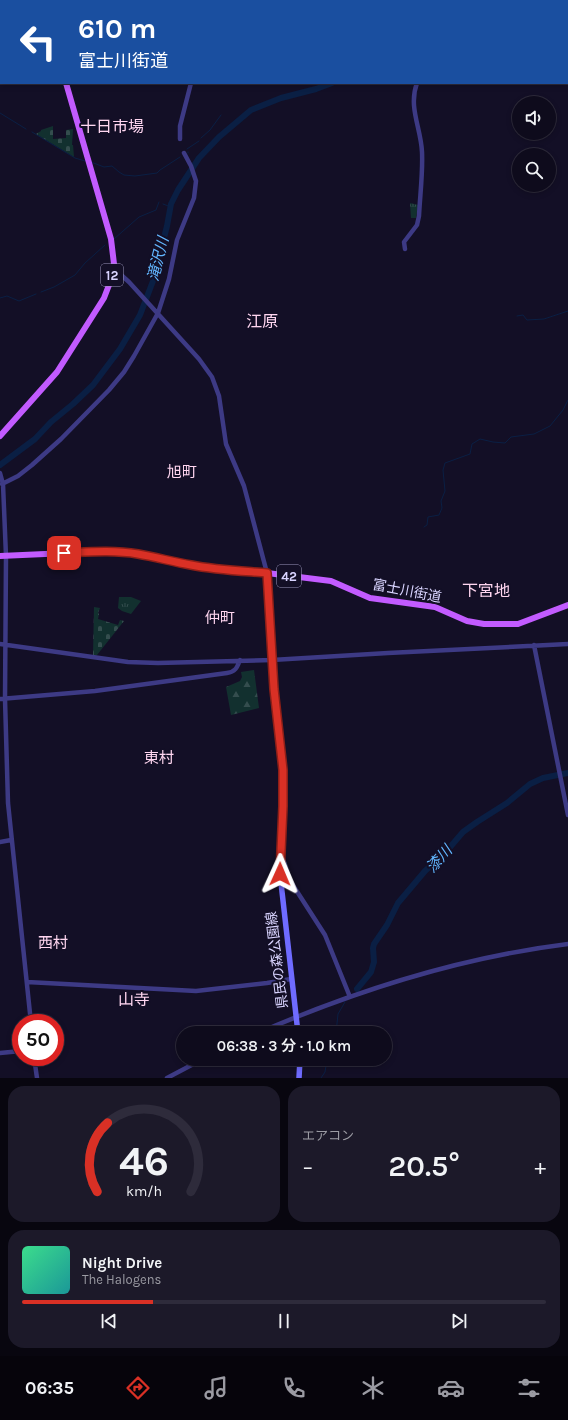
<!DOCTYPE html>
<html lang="ja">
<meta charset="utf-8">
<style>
:root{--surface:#0e0b1c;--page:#1c1929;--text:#f1f3f6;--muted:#9b9ba3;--line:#2e2b3b;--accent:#d93025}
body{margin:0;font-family:Karla,"Noto Sans JP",sans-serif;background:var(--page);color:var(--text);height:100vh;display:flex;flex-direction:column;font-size:15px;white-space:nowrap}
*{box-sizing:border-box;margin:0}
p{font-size:13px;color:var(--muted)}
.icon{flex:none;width:22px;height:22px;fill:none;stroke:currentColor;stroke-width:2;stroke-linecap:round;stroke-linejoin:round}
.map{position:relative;height:1078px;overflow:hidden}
.panel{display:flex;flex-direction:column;gap:8px;padding:8px;background:#08060f;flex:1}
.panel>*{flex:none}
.top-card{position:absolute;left:0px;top:0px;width:568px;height:84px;box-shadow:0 2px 6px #0003,0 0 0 1px var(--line);background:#1a4fa0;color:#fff;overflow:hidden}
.tools{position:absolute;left:512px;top:96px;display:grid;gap:8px}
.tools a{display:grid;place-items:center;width:44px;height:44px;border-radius:50%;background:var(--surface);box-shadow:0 2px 6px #0003,0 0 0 1px var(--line);font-size:20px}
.speed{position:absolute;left:12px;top:1014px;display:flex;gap:8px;font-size:20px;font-weight:700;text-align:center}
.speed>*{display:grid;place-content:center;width:52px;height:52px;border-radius:50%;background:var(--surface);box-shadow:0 2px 6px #0003,0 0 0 1px var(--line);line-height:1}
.speed .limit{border:6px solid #d22;background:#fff;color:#111}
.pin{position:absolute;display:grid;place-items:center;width:34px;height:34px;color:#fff;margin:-17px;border-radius:8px;box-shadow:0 2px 6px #0006}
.me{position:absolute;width:44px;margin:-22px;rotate:1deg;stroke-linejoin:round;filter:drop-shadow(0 0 3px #0008)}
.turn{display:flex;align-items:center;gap:14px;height:84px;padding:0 12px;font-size:18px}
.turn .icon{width:52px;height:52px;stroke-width:2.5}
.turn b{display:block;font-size:28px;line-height:34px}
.big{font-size:30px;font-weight:600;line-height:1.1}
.panel .tile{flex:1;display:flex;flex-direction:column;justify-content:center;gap:6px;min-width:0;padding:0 14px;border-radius:16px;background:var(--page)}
.panel .dial{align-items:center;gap:0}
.dial svg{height:104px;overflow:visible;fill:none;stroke:var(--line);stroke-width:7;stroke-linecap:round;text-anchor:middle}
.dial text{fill:var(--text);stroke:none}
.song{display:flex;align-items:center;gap:12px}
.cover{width:48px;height:48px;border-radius:6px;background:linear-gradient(135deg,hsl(150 70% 55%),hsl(180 70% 35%))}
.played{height:4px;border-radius:2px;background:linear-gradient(90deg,var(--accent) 25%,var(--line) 25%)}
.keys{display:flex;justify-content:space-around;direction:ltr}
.heat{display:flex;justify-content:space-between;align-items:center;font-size:22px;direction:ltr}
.panel .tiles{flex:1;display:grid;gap:8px;grid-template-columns:1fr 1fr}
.tile:last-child{grid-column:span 2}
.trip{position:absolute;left:176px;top:1026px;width:216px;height:40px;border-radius:20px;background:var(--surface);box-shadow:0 2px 6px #0003,0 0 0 1px var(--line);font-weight:600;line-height:40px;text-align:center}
.tabs{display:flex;height:64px;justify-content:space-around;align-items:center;background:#06040b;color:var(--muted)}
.tabs .icon{width:28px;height:28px}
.tabs .on{color:var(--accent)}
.tabs b{font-size:18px;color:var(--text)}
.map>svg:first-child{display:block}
.grass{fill:url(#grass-tufts)}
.forest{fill:url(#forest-firs)}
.cemetery{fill:url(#cemetery-stones)}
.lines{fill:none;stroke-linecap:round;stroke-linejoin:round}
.stream{stroke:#0a1f44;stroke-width:1}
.river{stroke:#0a1f44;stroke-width:6}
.tertiary{stroke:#3d3a85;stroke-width:4.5}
.secondary{stroke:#6f6bff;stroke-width:5.5}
.primary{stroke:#c25bff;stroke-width:6}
.trunk{stroke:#e055d1;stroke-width:6}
.motorway{stroke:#ff4fa3;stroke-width:7}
.route-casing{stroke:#8d1f18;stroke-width:10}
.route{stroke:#d93025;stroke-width:7}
.labels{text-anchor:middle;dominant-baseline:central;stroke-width:4;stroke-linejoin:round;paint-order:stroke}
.shield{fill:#130f26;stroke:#9e99be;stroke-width:1}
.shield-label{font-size:13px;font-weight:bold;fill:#d9d4ff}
.street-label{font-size:14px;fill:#d9d4ff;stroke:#130f26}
.water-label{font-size:15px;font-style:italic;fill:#62b6ff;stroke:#130f26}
.neighbourhood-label{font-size:15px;fill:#ffd6f0;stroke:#130f26}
.quarter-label{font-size:16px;fill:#ffd6f0;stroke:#130f26}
</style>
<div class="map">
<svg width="568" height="1078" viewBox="0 0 568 1078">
<defs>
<pattern id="grass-tufts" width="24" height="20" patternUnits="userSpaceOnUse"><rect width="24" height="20" fill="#12302f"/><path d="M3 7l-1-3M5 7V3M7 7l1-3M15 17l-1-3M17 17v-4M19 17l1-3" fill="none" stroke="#344d4e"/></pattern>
<pattern id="forest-firs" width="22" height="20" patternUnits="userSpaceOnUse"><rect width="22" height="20" fill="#12302f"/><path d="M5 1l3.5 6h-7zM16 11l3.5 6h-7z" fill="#344d4e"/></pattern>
<pattern id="cemetery-stones" width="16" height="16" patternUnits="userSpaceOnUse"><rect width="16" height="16" fill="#12302f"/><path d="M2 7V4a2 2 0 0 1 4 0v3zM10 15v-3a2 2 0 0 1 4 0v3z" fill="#344d4e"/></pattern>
</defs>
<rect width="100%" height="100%" fill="#130f26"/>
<path class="grass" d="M410 203 418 205 416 218H411Z
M119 597H131L141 601 131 614 122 611 118 608Z"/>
<path class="forest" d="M254 670 259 708 231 715 226 687 240 681 242 677 241 672Z"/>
<path class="cemetery" d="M53 126V139L66 138V130L73 129 72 145H73L74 157 36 134 41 131V130Z
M94 607 100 608 98 613 99 614 98 619 118 625 120 620 124 621 97 655H93Z"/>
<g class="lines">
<path class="stream" d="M567 36H568
M0 113 26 129
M32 132 75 158 85 161
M201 138 210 130 221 115
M187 149 199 141
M188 153V152
M91 162 104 167 112 166 119 172 124 175 135 176 157 173 160 170 180 157
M163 204 171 207
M114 239 139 217 156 210 159 202
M41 292 54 287 75 275 85 263 105 245
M0 298 7 296 19 301 36 294
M517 316 523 315 527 320 544 319 568 311
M424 527 427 525 428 517 439 515 442 508 441 501 445 491 443 470 445 463 470 454 472 444 480 439 493 442 505 443 511 437 534 434 550 426 563 410 568 400
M336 1033 338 1014 345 1002
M321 1078 325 1072 327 1059"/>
<path class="river" d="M426 1 427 0
M0 465 35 439 51 422 73 404 93 385 120 349 140 315 153 281 167 226 171 204 178 190 199 158 219 137 251 110 281 98 316 89 332 83
M357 989 371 972 374 962 373 948 374 944 387 925 398 903 425 871 445 853 463 832 477 822 507 803 530 784 543 778 568 773"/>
<path class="tertiary" d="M212 1V0
M180 139V126L191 83
M405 249 404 242 417 225 419 216C420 195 423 173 422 152 421 128 408 107 417 83
M113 270 119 273 129 282 199 359 212 377 219 396 226 444 244 486 267 573
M0 473 3 484 6 556 5 699 8 803 31 1023
M2 484 18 476 32 465 61 439 109 390 124 372 134 356 158 313 169 279 177 240 194 198 196 181 191 166 184 153
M0 644 128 662 158 663 272 660 388 653 568 644
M534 645 568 815
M0 699 95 691 227 673C235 672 237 668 240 660
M0 842 11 840
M282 855 289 879 325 935 350 997
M27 982 196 991 267 983 291 979
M258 1033C355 991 463 957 568 944
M0 1053 21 1051
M34 1057 37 1078
M167 1078 203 1059"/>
<path class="secondary" d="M267 573 274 689 283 770V806L280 874 298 1033
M299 1078 300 1059"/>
<path class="primary" d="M45 0 46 1
M0 436 57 372 104 298 109 285 114 264 111 239 66 83
M0 556 90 552H119L137 554 191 566 215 569 267 573 331 581 370 598 435 607 467 621 484 624H518L568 605"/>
<path class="trunk" d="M414 0 417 1
M450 0 452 1
M567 50 568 51
M567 65 568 66"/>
<path class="motorway" d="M438 0 440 1
M567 55H568"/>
</g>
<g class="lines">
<defs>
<path id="route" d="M64 553C89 552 113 550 138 554 156 557 173 562 191 565 216 570 242 571 267 573L274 689 283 770V806L280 874"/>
</defs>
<use href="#route" class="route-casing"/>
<use href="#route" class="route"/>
</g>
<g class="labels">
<g class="shield">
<rect x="101" y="264" width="22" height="22" rx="3"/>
<rect x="277" y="565" width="24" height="22" rx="3"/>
</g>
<g class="shield-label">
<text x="112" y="275">12</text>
<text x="289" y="576">42</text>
</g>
<g class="street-label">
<text transform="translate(407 591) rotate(11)">富士川街道</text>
<text transform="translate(277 960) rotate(-97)">県民の森公園線</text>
</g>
<g class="water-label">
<text transform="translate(158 259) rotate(-76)">滝沢川</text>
<text transform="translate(439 859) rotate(-48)">漆川</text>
</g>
<g class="neighbourhood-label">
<text x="182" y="472">旭町</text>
<text x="220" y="618">仲町</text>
<text x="159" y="758">東村</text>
<text x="53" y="943">西村</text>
</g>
<g class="quarter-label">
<text x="112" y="126">十日市場</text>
<text x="262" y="321">江原</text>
<text x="486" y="590">下宮地</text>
<text x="134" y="999">山寺</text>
</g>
</g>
</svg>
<div class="tools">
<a><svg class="icon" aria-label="sound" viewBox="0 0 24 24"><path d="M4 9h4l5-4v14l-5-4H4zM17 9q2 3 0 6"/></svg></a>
<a><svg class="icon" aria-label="search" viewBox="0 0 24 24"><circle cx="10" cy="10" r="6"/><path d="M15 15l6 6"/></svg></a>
</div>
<div class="speed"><div class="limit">50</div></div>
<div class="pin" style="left:64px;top:553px;background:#d93025"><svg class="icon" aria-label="arrive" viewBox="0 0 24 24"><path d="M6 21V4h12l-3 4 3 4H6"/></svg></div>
<svg class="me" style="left:280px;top:874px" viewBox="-20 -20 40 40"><path d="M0-17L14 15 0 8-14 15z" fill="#d93025" stroke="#fff" stroke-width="4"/></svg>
<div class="trip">06:38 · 3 分 · 1.0 km</div>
<div class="top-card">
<div class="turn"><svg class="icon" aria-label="left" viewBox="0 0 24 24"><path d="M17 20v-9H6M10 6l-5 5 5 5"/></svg><div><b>610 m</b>富士川街道</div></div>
</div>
</div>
<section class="panel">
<div class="tiles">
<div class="tile dial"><svg viewBox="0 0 100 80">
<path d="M14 69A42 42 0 1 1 86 69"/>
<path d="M14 69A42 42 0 0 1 22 16" stroke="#d93025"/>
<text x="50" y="56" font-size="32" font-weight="700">46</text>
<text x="50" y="72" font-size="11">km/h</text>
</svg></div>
<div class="tile"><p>エアコン</p>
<div class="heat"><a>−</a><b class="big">20.5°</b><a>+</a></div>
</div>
<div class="tile">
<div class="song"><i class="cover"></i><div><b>Night Drive</b><p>The Halogens</p></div></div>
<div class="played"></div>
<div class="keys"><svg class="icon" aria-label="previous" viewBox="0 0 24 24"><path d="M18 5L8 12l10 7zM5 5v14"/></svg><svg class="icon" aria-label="pause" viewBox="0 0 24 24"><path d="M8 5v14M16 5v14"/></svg><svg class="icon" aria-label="next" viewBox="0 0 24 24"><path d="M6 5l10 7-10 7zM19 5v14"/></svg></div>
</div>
</div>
</section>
<nav class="tabs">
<b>06:35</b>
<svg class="icon on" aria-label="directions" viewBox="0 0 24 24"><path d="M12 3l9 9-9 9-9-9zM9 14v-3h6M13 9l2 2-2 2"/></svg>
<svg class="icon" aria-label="music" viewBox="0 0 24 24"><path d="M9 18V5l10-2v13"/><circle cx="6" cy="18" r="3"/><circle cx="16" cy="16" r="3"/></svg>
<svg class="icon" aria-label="phone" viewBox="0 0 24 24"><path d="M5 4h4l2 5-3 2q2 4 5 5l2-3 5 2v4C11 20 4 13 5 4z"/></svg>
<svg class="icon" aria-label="climate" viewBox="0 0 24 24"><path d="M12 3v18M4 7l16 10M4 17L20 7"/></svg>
<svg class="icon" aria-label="car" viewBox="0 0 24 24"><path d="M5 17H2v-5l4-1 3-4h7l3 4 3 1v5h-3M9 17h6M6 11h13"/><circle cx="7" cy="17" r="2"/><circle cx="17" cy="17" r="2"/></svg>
<svg class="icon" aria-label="filters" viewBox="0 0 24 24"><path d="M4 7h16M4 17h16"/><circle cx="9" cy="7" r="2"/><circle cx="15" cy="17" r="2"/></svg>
</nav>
